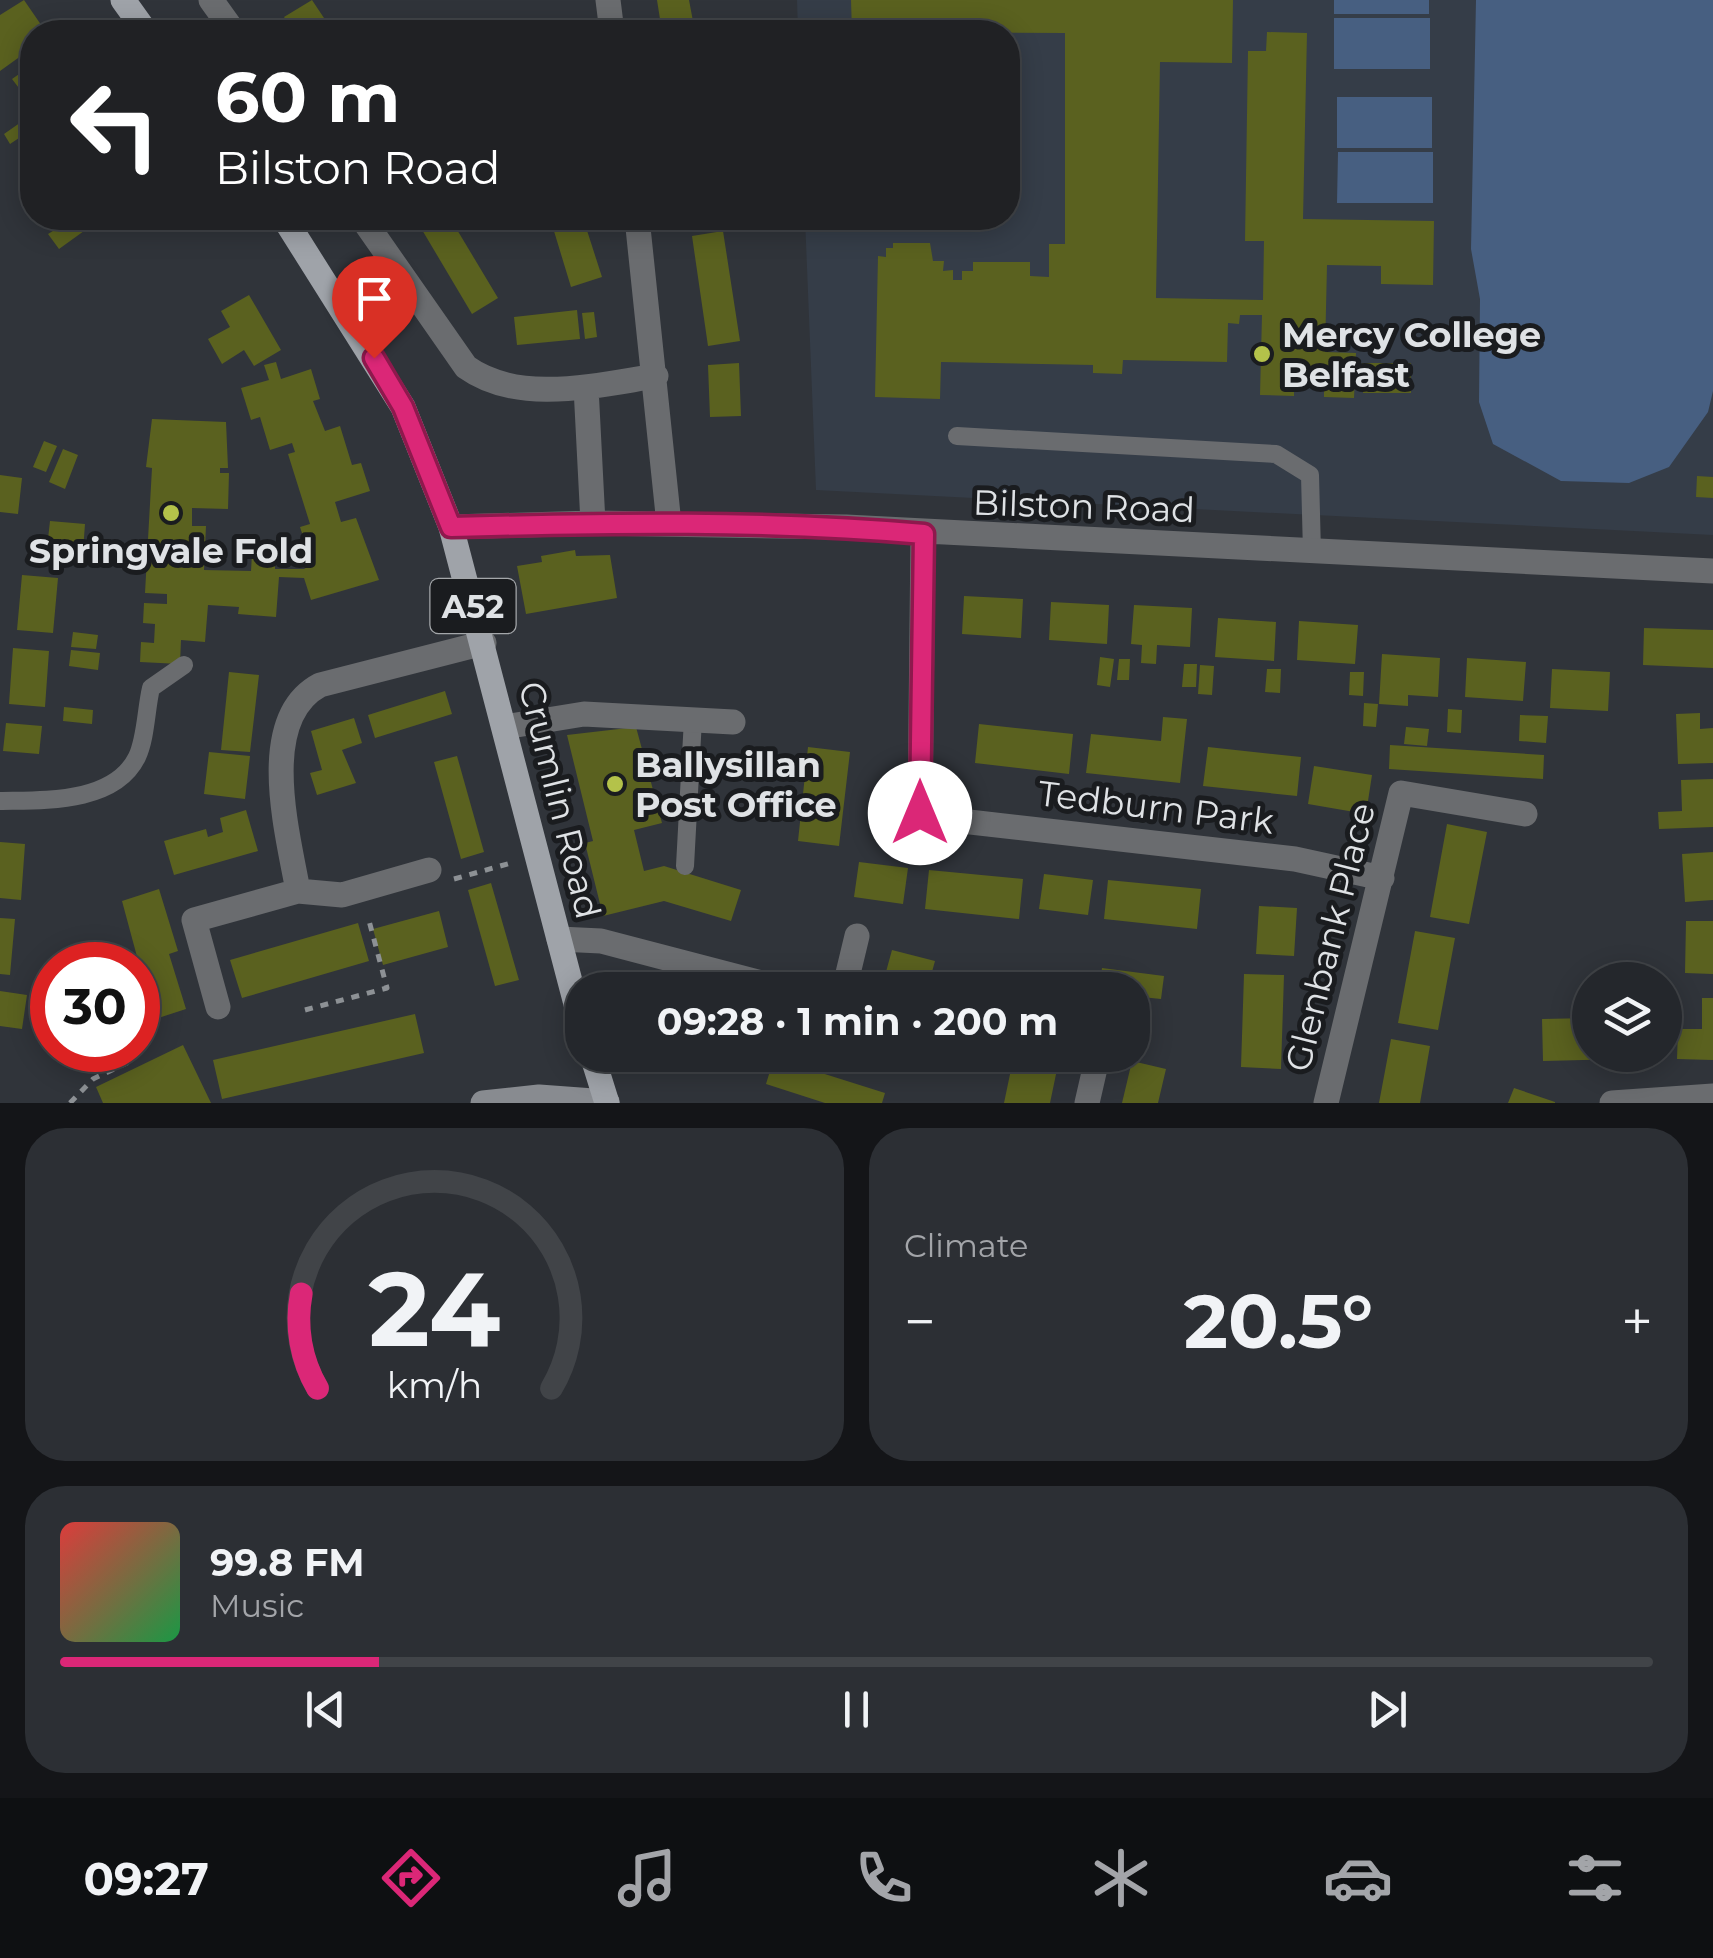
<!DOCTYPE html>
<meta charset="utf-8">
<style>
:root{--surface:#24272c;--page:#2c2f34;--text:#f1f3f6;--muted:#a3a5a9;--line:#414448;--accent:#db2777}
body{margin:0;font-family:Montserrat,sans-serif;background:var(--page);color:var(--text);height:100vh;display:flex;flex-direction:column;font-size:38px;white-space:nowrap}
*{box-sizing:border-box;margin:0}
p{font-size:32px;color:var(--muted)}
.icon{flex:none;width:55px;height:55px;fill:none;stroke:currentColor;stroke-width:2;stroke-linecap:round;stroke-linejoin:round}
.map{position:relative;height:1103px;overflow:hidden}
.details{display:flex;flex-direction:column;gap:25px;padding:25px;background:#141518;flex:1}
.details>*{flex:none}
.guide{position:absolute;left:20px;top:20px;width:1000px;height:210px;border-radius:40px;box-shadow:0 5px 25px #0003,0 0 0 2px var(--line);background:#202124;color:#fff;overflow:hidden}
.buttons{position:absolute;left:1572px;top:962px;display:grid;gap:20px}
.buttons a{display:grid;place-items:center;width:110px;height:110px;border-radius:50%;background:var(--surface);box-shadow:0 5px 25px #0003,0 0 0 2px var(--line);font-size:50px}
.speed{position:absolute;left:30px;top:942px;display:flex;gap:20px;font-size:50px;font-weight:700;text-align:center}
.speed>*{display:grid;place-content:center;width:130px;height:130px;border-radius:50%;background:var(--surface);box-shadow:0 5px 25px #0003,0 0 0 2px var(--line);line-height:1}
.speed .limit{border:15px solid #d22;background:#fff;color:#111}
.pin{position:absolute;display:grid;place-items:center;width:85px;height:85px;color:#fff;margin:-102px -42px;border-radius:50% 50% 50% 0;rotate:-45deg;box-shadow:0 0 10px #0007}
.pin .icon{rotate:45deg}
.me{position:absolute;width:110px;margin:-55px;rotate:0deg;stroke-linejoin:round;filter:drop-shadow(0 0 8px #0008)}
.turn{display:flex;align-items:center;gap:35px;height:210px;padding:0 30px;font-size:45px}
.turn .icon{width:130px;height:130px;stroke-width:2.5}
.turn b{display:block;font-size:70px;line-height:85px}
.big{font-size:75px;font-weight:700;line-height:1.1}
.details .card{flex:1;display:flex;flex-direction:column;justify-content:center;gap:15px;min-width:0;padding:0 35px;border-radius:40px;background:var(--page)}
.details .dial{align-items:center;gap:0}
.dial svg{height:260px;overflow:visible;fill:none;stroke:var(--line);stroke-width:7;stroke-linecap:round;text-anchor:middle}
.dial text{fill:var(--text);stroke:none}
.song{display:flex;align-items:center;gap:30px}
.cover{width:120px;height:120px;border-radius:15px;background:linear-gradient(135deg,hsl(0 70% 55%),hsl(140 70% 35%))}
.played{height:10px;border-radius:5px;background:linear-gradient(90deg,var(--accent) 20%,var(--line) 20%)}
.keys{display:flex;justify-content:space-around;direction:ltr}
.heat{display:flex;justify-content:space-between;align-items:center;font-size:55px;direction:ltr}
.details .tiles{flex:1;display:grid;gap:25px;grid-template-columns:1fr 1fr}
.card:last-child{grid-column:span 2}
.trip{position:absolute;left:565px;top:972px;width:585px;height:100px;border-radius:40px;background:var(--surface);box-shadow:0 5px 25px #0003,0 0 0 2px var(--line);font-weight:700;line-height:100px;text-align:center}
.tabs{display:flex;height:160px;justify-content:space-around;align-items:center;background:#0e1012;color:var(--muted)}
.tabs .icon{width:70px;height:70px}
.tabs .current{color:var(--accent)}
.tabs b{font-size:45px;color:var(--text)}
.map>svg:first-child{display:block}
.built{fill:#353d48}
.green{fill:#475f81}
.building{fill:#5a611f}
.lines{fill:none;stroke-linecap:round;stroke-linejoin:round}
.path{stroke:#8d9195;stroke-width:5;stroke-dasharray:8 8;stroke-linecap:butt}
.lane{stroke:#6a6c6f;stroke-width:18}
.street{stroke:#6a6c6f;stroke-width:25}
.secondary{stroke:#888b90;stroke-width:25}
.primary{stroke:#9fa3a9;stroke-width:25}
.route-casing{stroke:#8e194d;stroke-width:25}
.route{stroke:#db2777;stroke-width:18}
.poi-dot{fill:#b4c24a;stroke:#1a1c1f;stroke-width:4}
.labels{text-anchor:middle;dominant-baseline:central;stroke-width:10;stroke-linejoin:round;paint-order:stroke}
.shield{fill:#1a1c1f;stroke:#a4a7aa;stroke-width:2.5}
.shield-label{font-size:32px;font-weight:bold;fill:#dfe2e5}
.poi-label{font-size:35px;font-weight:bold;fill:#dfe2e5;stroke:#1a1c1f;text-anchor:start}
.street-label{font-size:35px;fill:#dfe2e5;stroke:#1a1c1f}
</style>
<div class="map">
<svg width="1713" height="1103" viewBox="0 0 1713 1103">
<rect width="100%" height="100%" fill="#30343a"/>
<path class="built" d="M797 0H1713V535L816 490 805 218H1008V32H798Z"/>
<path class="green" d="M1334 0H1429V14H1334Z
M1476 0H1713V391L1708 412 1669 467 1629 483 1561 481 1493 444 1479 402 1480 299 1471 249Z
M1334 18H1430V69H1334Z
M1337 97H1432V148H1337Z
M1338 152H1433V203H1337Z"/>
<path class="building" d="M24 0 46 32H32V48L0 71V15Z
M312 0 326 21 334 32H294L284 17Z
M657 0H689L695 32H662Z
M851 0H1233L1232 63 1160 62 1156 298 1263 300 1264 241H1245L1248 51H1266L1267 32 1307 33 1303 219 1434 221 1433 285 1381 284V266L1327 265 1325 352 1356 353 1354 398 1324 397V387H1294V396L1260 395 1262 315H1240L1239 324 1228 323 1227 362 1123 360 1122 374 1093 373V365L941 362 940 399 875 397 878 256 886 257V248H893V243H930L933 261H944L943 271 953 270V280H962V271H973V262H1030V276L1049 277V244H1065V33L852 32Z
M531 20 532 32H499V23Z
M32 65V97L28 100 12 79Z
M24 120 31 130 10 144 4 134Z
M74 218 84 231 59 249 48 234Z
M415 218H450L498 298 472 314Z
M550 218H583L602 277 571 287Z
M723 231 740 341 708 346 692 236Z
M249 295 281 350 254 366 244 350 222 364 208 339 230 327 221 311Z
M577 310 580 339 517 345 514 317Z
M594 312 597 337 585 339 582 313Z
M276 362 281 379 311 369 320 399 313 401 325 431 340 426 352 465 361 463 370 491 335 502 341 522 356 518 379 580 311 600 304 578 279 577 276 617 238 614 239 607 208 605 205 642 181 640 180 664 140 662 141 642 154 643 155 624 143 623 144 603 167 604V594L145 593 152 468 146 467 152 419 226 422 228 468H220V473H229L228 509 192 508V526H206L204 570 251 571 252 554H275V569H304L312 564 300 527 310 524 288 454 295 452 292 443 270 450 260 417 251 420 241 388 269 380 264 365Z
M739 363 741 416 710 417 708 365Z
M1362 363H1411V393H1363Z
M44 441 57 446 46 472 33 467Z
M63 449 78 455 65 489 49 482Z
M0 475 22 478 18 514 0 512Z
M1697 476 1713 477V498L1696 497Z
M50 521 85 524 83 551 47 548Z
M575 550 576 556 610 555 617 598 526 614 517 566 542 562 541 556Z
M22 575 58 578 53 633 17 630Z
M964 596 1023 599 1021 638 962 634Z
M1051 602 1109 605 1107 644 1049 640Z
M1134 605 1192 608 1190 647 1157 645 1156 664 1141 663 1142 645 1131 644Z
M1218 618 1276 622 1274 661 1215 657Z
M1299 621 1358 625 1355 664 1297 660Z
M1644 628 1713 630V668L1643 665Z
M73 632 98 635 96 649 71 647Z
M13 648 49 651 45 707 9 704Z
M71 650 100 653 98 670 69 666Z
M1382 654 1440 658 1438 697 1408 695V706L1379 704Z
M1100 657 1114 659 1110 687 1097 685Z
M1467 658 1526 662 1523 701 1465 697Z
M1119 659H1130L1129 680H1117Z
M1184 664H1197L1196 687H1182Z
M1200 665 1214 666 1212 695 1198 694Z
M1267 669H1281L1280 693 1265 692Z
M1552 669 1610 672 1608 711 1550 708Z
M229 672 259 675 250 752 221 750Z
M1350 672H1364L1363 696 1349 695Z
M445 691 452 714 375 738 368 715Z
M1364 703 1378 704 1376 727 1363 726Z
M64 707 93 710 92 724 63 721Z
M1448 709 1462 710 1461 733 1447 732Z
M1700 713V729L1713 728V763L1678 764 1676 714Z
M1520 715 1548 716 1546 743 1519 741Z
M1163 717 1187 719 1180 783 1086 773 1091 734 1161 741Z
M354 718 362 743 342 750 356 783 317 795 310 773 322 770 311 731Z
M6 723 42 726 39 754 3 751Z
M979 724 1073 734 1069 774 975 763Z
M636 727 662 823 634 830 644 871 664 866 741 890 731 921 664 901 603 916 585 843 593 841 567 735Z
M1406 727 1429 729 1427 746 1404 744Z
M1390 745 1544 755 1543 779 1389 769Z
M808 747 850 752 839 846 798 841Z
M1208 747 1301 757 1297 796 1203 786Z
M209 752 250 756 245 799 204 794Z
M457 756 484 852 461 859 434 762Z
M1314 766 1372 775 1366 814 1308 804Z
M1713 779V827L1659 829 1658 812 1682 811 1681 780Z
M246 810 258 851 174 875 164 841 206 829 208 837 223 832 220 818Z
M1447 824 1487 832 1469 924 1430 917Z
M0 842 25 844 21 900 0 898Z
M1713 852V900L1685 902 1682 854Z
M859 862 908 868 903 904 854 897Z
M929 870 1023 879 1019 919 925 909Z
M1044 874 1093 880 1088 915 1039 909Z
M1108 880 1201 889 1197 929 1104 919Z
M491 883 519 980 495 986 468 890Z
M159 889 178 951 169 954 186 1009 143 1023 138 1007 139 964 122 901Z
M1259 906 1297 908 1294 956 1256 954Z
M439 911 448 947 383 965 373 929Z
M0 918 15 919 10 975 0 974Z
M1686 921H1713V974L1685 973Z
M358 923 369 961 242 998 230 960Z
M1415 931 1455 938 1438 1030 1398 1023Z
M892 950 935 961 927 990H881Z
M1102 968 1164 976 1161 999 1132 996V990H1099Z
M1244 974 1284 975 1281 1069 1241 1067Z
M0 991 27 995 22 1029 0 1026Z
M1702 998H1713V1060L1677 1059 1678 1029H1702Z
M415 1014 424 1053 222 1099 213 1060Z
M1590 1018V1055L1665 1058 1543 1061 1542 1019Z
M1391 1039 1430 1046 1420 1103H1379Z
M183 1045 211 1103H103L96 1087Z
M1014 1055H1060L1050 1103H1004Z
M774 1058 885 1093 882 1103H825L766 1084Z
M1132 1061 1166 1069 1158 1103H1122Z
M1514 1088 1555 1102V1103H1508Z"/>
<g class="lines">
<path class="path" d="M454 879 511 863
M305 1010 387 988 368 917
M70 1103 93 1079 131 1061"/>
<path class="lane" d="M957 436 1276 454 1310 475 1312 552
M0 801C42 800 114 804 137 757 146 738 146 709 151 688L184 665
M685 866 693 719"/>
<path class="street" d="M211 0 234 32
M608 0 612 32
M362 218 466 367C519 405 597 385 656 376
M637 218 669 524
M586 387 593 523
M451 527 593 523 846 527 1713 571
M504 727 584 714 733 722
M882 812 1295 859 1382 878
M920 813 923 535
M298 891C288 834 256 719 320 685L484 643
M559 939 601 941 788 990
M844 990 857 936
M218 1007 194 920 298 891 342 895 429 870
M1087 1103 1098 1055
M1326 1103 1401 793 1525 814
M1612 1103 1713 1096"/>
<path class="secondary" d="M483 1103 539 1097 607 1102"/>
<path class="primary" d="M123 0 146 32
M284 218 403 407 451 527 582 1027
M592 1055 607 1103"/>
</g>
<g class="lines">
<defs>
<path id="route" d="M374 358 403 407 451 527C609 523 767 520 924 534L920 813"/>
</defs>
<use href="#route" class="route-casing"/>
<use href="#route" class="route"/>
</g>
<g class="poi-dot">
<circle cx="1262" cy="354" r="10"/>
<circle cx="171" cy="513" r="10"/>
<circle cx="615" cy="784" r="10"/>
</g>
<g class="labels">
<rect class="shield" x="430.5" y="579" width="85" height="54" rx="8"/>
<g class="shield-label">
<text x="473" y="606">A52</text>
</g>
<g class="poi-label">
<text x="1282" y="334">Mercy College<tspan x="1282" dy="40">Belfast</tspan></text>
<text x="171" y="550" text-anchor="middle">Springvale Fold</text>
<text x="635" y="764">Ballysillan<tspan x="635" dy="40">Post Office</tspan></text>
</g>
<g class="street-label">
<text transform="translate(1084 506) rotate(2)">Bilston Road</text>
<text transform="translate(560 800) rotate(76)">Crumlin Road</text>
<text transform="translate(1156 807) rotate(7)">Tedburn Park</text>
<text transform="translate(1330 937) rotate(-76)">Glenbank Place</text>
</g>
</g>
</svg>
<div class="buttons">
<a><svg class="icon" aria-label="layers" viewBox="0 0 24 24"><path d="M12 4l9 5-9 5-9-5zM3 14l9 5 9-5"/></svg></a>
</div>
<div class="speed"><div class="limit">30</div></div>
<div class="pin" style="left:374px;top:358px;background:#d93025"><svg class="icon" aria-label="arrive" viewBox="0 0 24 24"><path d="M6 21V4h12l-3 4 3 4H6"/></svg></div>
<svg class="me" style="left:920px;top:813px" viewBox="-20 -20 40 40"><circle r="19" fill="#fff"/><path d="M0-13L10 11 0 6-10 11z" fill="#db2777"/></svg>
<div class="trip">09:28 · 1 min · 200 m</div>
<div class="guide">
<div class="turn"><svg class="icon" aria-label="left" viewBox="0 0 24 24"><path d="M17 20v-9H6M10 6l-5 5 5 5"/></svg><div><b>60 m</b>Bilston Road</div></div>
</div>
</div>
<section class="details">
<div class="tiles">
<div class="card dial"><svg viewBox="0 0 100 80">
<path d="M14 69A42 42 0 1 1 86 69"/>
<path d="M14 69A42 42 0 0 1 9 40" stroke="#db2777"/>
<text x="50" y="56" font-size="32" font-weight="700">24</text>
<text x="50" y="72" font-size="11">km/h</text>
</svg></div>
<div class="card"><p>Climate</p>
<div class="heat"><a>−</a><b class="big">20.5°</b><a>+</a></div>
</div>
<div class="card">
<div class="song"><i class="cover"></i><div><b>99.8 FM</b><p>Music</p></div></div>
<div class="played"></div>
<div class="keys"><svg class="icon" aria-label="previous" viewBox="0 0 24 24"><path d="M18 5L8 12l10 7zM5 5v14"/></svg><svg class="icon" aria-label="pause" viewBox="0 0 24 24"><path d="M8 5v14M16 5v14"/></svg><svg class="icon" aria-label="next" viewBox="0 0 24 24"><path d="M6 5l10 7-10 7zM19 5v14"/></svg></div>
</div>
</div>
</section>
<nav class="tabs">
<b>09:27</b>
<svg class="icon current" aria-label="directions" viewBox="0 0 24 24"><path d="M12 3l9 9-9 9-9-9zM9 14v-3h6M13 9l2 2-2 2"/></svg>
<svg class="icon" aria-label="music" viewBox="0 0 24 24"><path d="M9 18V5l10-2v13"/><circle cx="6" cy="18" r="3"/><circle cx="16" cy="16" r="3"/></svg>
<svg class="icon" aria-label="phone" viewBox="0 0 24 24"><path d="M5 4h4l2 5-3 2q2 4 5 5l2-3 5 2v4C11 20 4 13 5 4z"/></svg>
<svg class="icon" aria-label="climate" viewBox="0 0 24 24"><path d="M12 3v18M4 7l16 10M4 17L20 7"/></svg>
<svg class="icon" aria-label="car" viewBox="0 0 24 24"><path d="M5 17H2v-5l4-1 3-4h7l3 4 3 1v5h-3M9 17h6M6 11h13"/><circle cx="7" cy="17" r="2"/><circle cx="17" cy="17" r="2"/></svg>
<svg class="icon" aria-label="filters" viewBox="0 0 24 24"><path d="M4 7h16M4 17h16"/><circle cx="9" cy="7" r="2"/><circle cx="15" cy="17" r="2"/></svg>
</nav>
